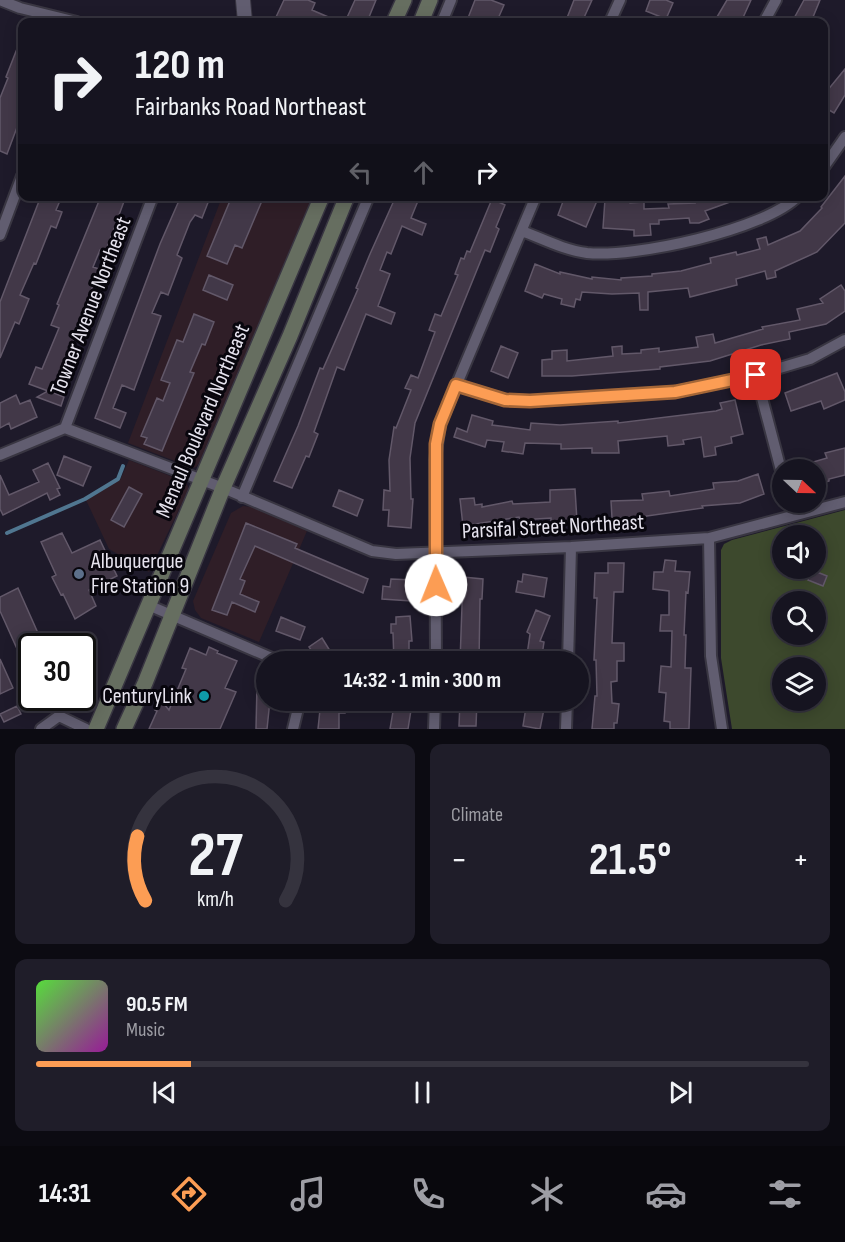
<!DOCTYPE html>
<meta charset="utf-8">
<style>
:root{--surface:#161420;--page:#1f1d29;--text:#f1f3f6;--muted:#9e9ea5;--line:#35333e;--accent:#fc9d54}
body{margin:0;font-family:"Sofia Sans Condensed",sans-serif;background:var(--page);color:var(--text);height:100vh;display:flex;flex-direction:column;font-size:22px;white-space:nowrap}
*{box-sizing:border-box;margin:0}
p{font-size:20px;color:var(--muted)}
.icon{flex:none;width:33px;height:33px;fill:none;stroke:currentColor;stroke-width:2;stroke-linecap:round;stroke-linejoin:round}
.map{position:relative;height:729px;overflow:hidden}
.sheet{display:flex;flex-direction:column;gap:15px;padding:15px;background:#0c0b12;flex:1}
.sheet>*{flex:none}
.top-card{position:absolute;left:18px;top:18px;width:810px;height:183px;border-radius:12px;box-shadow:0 3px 15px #0003,0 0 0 2px var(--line);background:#161420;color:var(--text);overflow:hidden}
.needle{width:39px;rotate:112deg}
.tools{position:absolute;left:772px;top:459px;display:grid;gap:12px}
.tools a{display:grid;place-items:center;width:54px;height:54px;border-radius:50%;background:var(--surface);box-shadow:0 3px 15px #0003,0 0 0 2px var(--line);font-size:30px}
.speed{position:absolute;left:18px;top:633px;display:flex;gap:12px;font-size:30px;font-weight:700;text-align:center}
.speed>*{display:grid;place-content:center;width:78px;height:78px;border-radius:50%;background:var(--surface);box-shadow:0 3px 15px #0003,0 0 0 2px var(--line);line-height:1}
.speed .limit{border:3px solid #111;border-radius:9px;background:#fff;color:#111}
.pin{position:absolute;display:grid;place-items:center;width:51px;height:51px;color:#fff;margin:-26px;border-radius:12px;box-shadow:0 3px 9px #0006}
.me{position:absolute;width:66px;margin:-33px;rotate:359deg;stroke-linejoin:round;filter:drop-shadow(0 0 4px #0008)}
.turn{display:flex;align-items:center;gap:21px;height:126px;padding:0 18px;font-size:27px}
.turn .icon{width:78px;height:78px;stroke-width:2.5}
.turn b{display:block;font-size:42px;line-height:51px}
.lanes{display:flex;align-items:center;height:57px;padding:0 18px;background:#0003;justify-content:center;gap:30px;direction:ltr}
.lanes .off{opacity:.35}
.big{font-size:45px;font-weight:700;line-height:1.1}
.sheet .tile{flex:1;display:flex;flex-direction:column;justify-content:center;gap:9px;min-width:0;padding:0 21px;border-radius:12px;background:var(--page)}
.sheet .dial{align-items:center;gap:0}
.dial svg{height:156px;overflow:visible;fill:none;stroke:var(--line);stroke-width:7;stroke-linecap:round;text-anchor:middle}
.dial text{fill:var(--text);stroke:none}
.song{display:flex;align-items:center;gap:18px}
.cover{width:72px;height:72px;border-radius:9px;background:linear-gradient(135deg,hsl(110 70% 55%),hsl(300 70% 35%))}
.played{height:6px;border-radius:3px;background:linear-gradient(90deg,var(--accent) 20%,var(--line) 20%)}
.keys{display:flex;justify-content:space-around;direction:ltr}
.heat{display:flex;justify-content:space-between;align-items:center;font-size:33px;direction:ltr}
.sheet .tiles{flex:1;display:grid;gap:15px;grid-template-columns:1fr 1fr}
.tile:last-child{grid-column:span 2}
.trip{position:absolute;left:256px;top:651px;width:333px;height:60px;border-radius:30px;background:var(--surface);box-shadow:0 3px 15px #0003,0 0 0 2px var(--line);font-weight:700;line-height:60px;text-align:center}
.menu{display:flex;height:96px;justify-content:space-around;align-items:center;background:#09080d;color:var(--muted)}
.menu .icon{width:42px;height:42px}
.menu .current{color:var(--accent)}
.menu b{font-size:27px;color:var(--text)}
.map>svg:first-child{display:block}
.commercial{fill:#2f1e27}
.green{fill:#3d492d;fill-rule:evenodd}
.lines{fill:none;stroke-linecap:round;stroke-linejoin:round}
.stream{stroke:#507690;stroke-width:4}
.building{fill:#423848;stroke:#625869;stroke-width:1.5}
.minor-casing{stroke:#393642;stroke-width:14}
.tertiary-casing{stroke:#393642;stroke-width:16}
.secondary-casing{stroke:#393642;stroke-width:18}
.minor{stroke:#615d70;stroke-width:10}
.tertiary{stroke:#615d70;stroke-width:14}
.secondary{stroke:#666e60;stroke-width:15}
.route-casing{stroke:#a46637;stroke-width:15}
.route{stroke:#fc9d54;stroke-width:10}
.service-dot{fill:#5c6f8a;stroke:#08060d;stroke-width:2}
.culture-dot{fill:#0f9aa8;stroke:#08060d;stroke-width:2}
.labels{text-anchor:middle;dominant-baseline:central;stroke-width:6;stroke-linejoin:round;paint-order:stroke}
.street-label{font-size:22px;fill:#e6e3ee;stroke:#08060d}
.poi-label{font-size:22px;fill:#e6e3ee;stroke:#08060d;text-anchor:start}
</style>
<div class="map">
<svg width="845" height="729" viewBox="0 0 845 729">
<rect width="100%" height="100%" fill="#1e1a2a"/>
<path class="commercial" d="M222 197H313L199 463 196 467 193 468 128 443Z
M129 460 186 482 188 487V491L149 572 109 549 86 500 120 480Z
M243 506 252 507 307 531 259 642 201 618 195 610 193 601 231 513Z"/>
<path class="green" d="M845 510V729H732L721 658V550L724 544 732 540ZM783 536H816V568H783ZM783 602H816V634H783ZM783 668H816V700H783Z"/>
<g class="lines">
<path class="stream" d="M7 533 85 499 118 479 123 466"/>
</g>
<path class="building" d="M284 0H308L315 3 312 10 340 22H280L281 19 276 17Z
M355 0H376L367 22H345Z
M475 0H491L504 5 497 21 488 17 486 22H479L468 18Z
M574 0H592L582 22H567L569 19 567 18Z
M650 0H666L673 3 666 19 646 11Z
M727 0H751L741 22H714Z
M804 0H820L811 22H792Z
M22 36V114L7 154 0 151V98L8 78 6 77Z
M845 69V95L834 113 824 107V88L827 91Z
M845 176V223L817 252 775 271 776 277 767 279 765 271 736 279 737 285 690 297 688 288 648 292V310H640L639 293 612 294 582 292 580 300 576 299 574 307 561 304 562 299 544 294 542 298 525 291 535 264 560 274V272L592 279V277L621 280V278L652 276V274L681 271 711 263 710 258 736 252 737 255 760 249 757 239 766 237 768 245 800 231 822 208 821 207Z
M41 196H62L56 210 62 212 56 228 51 226 36 264 34 263 20 295 29 299 19 324 15 322 0 358V302Z
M101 196H126L105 253 100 250 93 267 99 269 54 393 64 397 61 406 37 397 48 391 29 384 36 367 42 369 59 328 51 325 59 305 57 304Z
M181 196H199L209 200 202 218 195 215 190 222 177 255 182 258 168 295 161 292 152 313 161 316 134 390 122 385 113 408 126 413 120 428 95 418 160 244Z
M232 196H264L242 248 235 245 227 264 207 256Z
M396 196H420L411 218 426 224 422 235 402 226 391 254 387 252 380 270 390 274 378 306 395 313 391 324 366 314 344 370 337 367 314 432 318 434 309 457 306 456 292 488 274 481 298 426 320 368 323 369 358 289 356 288 370 254Z
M565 196H599L586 227 558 215Z
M693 196 741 198 705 211 709 219 699 223H690L689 218 659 220V224H650L651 235 634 236V230L603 228 605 199 630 200V203L644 202V209L669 208 668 204 695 203Z
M492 199 505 205 496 227 499 229 490 252 485 250 415 423 410 458 411 499H413L411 528 388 526 389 510H383L384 490 390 491 389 460 394 427 396 428 411 390 405 388 411 375 418 378 435 332 429 330 435 314 441 316 458 275 455 274 461 258 464 259 467 251 470 252Z
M209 275 233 285 227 300 203 290Z
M841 285 845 291V311L826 324 789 332 790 339 761 345 710 361 660 367V369L572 376H542V360L552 359V351L567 350V361L613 356 612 347 622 346V354L641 353V350L659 348V352L698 347 696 337 713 334 715 343 763 329 762 327 800 320 797 309 823 303 820 299Z
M194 314 214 322 205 345 202 344 190 372 194 373 162 451 144 444 147 438 141 436 157 398 163 401 170 383 161 380 177 340 183 342Z
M501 346 518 353 508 378 491 371Z
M837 373 845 392V400L824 409 821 401 791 411 785 393Z
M16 395 20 404 30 400 37 417 11 429 9 423 0 428V403Z
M735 400 743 434 731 437 732 443 715 447 716 455 704 457 701 437 683 440 684 444 668 446 667 436 618 441 619 453H592V448L561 449V444L525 443 523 454 502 451 504 442 487 440 485 447 454 437 457 428 467 432 472 415 493 421 492 425 530 430 531 423 560 425 618 421V423L716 411 722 409 720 403Z
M845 448V475L829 479V481L816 485V470H796V467L827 458 825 453Z
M64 456 91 467 83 486 57 475Z
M48 463 60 488 57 489 60 495 50 500 47 493 3 515 0 509V475L9 495 39 482 33 470Z
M758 474 764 494 740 503 702 506 703 508 640 517 612 518 611 501 643 500 642 494 669 491 670 496 714 489 713 483 738 481Z
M129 487 142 494 124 527 111 520Z
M575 489 577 521 551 522V518L520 520 519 517 463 526 460 499 474 498 475 505 482 504V507L512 501 513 504 550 502V490Z
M339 490 363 500 357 516 333 506Z
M246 523 297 544 295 548 368 579 363 593 255 546 240 579 245 581 240 594 259 602 255 612 232 602 227 615 212 610Z
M62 533 72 553 100 540 117 576 89 590 96 606 75 619 63 594 61 595 52 577 56 575 41 542Z
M665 560 676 561 675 571 690 572 688 593 686 592 684 635H686L685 668H691L689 729H670V722L664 721 666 693 659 692 661 666 671 667 672 631H660L661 615H669V591L653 589 654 572H663Z
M608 563H624L623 592H614L612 643H624V661H617V681L611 682 612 703 619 704 617 723H614V729H592L595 696H597L596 660H594L597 598H594L595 573H608Z
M812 570 827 576 823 586 808 580Z
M523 574 547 578 544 597 516 592 518 581 522 582Z
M463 577 483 579 482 599H480L479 662H460Z
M391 579 413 580 411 601 382 599 383 586 390 587Z
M18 588 41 640 18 651 0 611V597Z
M536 610 550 616 540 641 544 642 541 662H526L530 634 527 632Z
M410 616 412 641H409V662H394L393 633H391V624H396V617Z
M281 617 305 627 300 640 276 631Z
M322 638 337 662H302L314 654 309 647Z
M209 647 218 651 217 653 237 661 225 688 236 692 220 729H149L157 711 155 710 159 698 169 710 186 669 182 668 190 648 206 655Z
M0 659 13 688 0 694Z
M257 685 267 686V700H270L267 729H256Z
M321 700H346L345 713H339V729H318Z
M395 700H409L408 709 411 710 408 729H390Z
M460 701H477L476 726H459Z
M527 701 545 704 540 729 523 726Z
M17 706 21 714 4 722 0 714Z"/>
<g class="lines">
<defs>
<path id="minor" d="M0 0 20 8 77 22
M442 22 451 0
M610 22 620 0
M764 22 776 0
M824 167 845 137
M522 231C543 239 564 250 587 253 634 258 765 230 798 196
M0 235 22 176
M756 375 783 478
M456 385 505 400 529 401 675 392 756 375 810 359 845 340
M65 428 223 488 372 551 396 554 571 547 709 538 845 502
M65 428 153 196
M0 455 65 428
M242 497 369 196
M709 538 711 656 722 729
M148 605 281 662
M436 662 435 460 440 424 536 196
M568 662 571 547
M41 729 59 716 86 729
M293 729 300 700
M434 729 435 700
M566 729 567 700"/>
<path id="tertiary" d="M243 0 245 22"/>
<path id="secondary" d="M394 22 404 0
M421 22 430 0
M96 729 322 196
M124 729 145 683 223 488 290 336 347 196"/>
</defs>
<use href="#minor" class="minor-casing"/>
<use href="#tertiary" class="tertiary-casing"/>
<use href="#secondary" class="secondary-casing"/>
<use href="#minor" class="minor"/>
<use href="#tertiary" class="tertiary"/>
<use href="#secondary" class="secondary"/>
</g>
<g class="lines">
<defs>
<path id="route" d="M436 585V444L440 424 456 385 505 400 530 401 675 392 756 375"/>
</defs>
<use href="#route" class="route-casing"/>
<use href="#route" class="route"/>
</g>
<circle class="service-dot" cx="79" cy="574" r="6"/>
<circle class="culture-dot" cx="204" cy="696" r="6"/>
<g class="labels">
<g class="street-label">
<text transform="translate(91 306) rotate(-69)">Towner Avenue Northeast</text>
<text transform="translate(203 421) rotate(-67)">Menaul Boulevard Northeast</text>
<text transform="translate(553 527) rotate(-3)">Parsifal Street Northeast</text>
</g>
<g class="poi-label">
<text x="91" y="561">Albuquerque<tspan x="91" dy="25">Fire Station 9</tspan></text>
<text x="192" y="696" text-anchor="end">CenturyLink</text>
</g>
</g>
</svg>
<div class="tools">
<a><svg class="needle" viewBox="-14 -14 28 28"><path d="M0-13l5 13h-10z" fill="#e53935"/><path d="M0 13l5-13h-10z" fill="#9e9ea5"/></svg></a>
<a><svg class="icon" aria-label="sound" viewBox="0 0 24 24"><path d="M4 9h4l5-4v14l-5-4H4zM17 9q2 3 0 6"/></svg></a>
<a><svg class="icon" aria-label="search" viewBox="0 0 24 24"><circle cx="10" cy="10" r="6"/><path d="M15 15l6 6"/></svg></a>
<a><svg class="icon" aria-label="layers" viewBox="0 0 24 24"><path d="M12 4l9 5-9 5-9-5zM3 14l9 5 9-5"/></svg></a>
</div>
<div class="speed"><div class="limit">30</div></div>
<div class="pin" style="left:756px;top:375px;background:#d93025"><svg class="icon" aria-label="arrive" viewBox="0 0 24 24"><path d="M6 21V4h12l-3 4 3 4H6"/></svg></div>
<svg class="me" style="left:436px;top:585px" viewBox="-20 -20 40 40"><circle r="19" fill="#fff"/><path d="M0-13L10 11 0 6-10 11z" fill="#fc9d54"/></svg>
<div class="trip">14:32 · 1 min · 300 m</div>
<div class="top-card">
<div class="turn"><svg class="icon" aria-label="right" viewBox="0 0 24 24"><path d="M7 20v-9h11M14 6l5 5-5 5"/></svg><div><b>120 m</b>Fairbanks Road Northeast</div></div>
<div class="lanes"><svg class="icon off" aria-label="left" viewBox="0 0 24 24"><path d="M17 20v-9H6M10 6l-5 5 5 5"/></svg><svg class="icon off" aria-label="ahead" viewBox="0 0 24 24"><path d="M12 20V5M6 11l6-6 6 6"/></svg><svg class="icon" aria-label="right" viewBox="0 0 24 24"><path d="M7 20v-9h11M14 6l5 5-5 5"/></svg></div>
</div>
</div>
<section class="sheet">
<div class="tiles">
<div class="tile dial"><svg viewBox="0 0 100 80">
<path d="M14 69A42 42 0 1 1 86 69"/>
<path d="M14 69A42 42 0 0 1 10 36" stroke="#fc9d54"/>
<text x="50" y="56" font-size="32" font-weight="700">27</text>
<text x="50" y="72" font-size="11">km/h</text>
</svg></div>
<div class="tile"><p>Climate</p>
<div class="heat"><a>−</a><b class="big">21.5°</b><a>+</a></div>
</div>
<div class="tile">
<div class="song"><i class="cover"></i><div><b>90.5 FM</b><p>Music</p></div></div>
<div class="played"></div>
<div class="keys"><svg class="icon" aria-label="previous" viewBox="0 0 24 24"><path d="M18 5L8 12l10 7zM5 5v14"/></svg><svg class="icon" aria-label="pause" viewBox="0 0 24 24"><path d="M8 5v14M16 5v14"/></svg><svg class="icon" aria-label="next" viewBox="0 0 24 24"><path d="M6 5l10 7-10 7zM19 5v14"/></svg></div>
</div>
</div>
</section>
<nav class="menu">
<b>14:31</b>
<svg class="icon current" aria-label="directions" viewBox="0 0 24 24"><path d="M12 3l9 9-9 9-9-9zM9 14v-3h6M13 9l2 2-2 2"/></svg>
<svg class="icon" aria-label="music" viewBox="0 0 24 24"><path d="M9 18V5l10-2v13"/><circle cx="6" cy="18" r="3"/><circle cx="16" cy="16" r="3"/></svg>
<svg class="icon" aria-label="phone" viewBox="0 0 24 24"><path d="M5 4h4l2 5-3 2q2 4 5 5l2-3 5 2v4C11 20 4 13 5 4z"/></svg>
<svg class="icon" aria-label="climate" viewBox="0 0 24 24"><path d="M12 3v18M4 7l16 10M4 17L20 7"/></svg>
<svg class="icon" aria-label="car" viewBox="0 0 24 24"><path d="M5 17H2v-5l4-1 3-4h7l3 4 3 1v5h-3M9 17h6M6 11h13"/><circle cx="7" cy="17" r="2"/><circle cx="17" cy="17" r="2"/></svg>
<svg class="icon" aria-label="filters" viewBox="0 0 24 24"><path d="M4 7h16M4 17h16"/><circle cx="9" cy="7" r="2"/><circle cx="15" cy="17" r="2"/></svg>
</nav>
